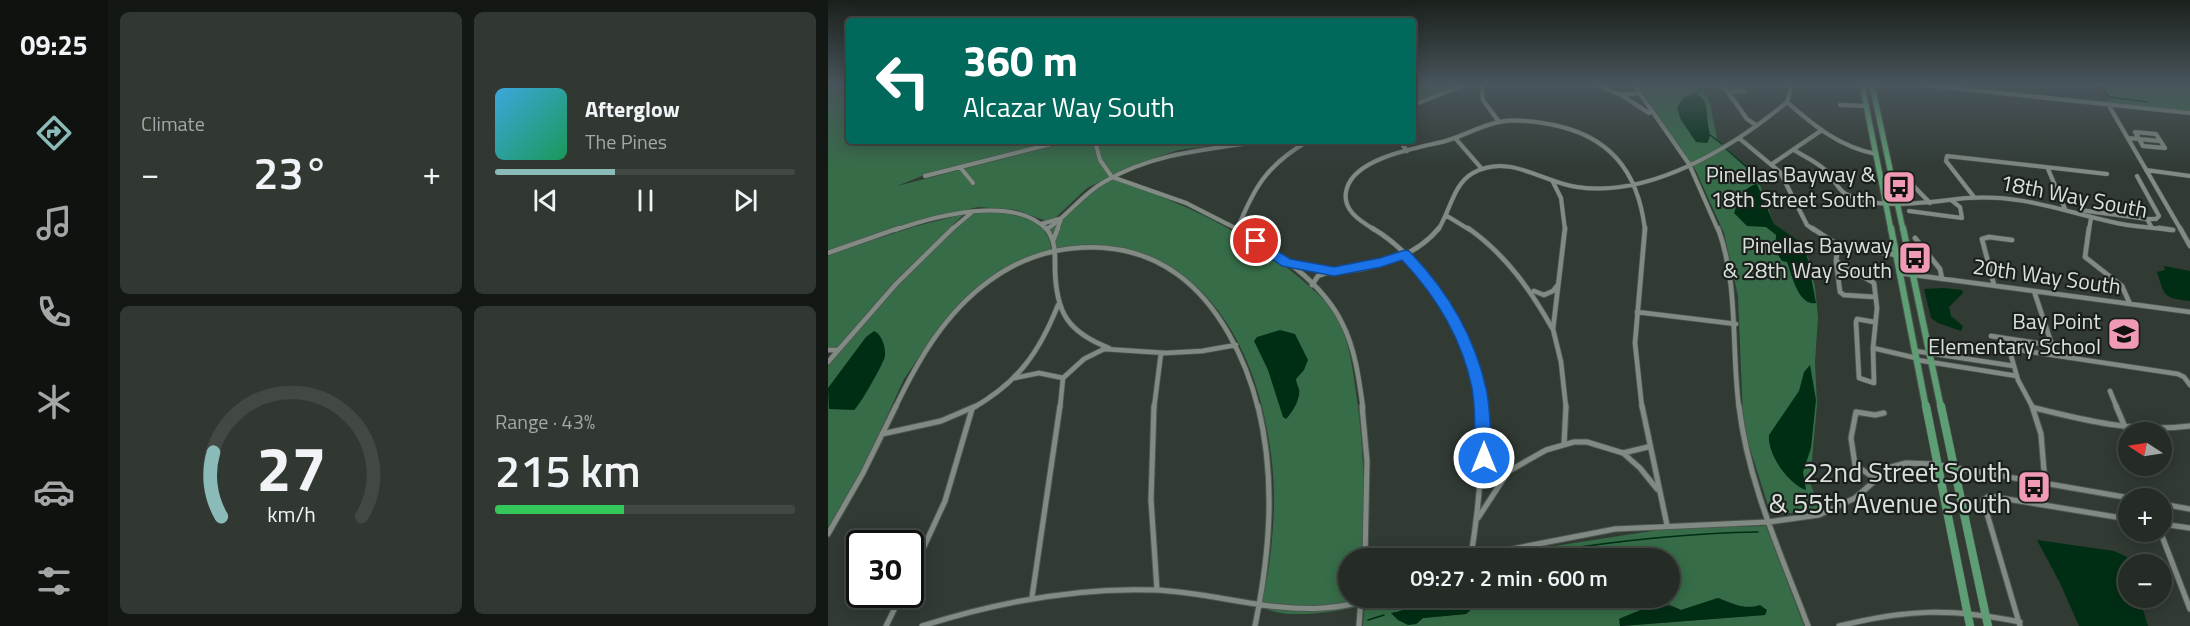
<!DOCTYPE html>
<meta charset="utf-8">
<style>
:root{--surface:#252c26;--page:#313832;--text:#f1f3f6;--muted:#a3a7a7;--line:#424843;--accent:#8bbbb9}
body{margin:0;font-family:"Titillium Web",sans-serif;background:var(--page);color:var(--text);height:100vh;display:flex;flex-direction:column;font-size:22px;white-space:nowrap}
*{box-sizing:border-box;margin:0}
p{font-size:20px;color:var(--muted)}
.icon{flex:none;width:33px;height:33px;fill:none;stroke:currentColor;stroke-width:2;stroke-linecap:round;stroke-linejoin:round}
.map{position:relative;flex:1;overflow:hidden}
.panel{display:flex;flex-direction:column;gap:12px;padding:12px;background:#141815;width:720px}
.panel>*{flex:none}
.top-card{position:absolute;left:18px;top:18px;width:570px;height:126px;border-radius:6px;box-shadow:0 3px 15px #0003,0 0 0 2px var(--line);background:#00695c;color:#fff;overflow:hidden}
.needle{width:39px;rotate:282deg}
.buttons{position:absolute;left:1290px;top:422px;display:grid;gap:12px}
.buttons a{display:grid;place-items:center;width:54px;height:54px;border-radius:50%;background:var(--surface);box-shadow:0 3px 15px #0003,0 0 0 2px var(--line);font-size:30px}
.speed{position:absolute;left:18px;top:530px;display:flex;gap:12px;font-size:30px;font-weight:700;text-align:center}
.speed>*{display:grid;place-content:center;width:78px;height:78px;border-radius:50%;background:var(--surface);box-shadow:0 3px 15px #0003,0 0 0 2px var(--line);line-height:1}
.speed .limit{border:3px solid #111;border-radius:9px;background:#fff;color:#111}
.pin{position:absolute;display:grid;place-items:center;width:51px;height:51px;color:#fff;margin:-26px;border:3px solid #fff;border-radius:50%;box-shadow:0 2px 6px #0007}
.me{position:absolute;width:66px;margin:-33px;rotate:0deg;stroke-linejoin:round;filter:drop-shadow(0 0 4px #0008)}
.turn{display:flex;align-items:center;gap:21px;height:126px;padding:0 18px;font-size:27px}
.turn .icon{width:78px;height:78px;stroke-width:2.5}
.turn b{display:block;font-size:42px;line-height:51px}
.big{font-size:45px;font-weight:600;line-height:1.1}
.panel .card{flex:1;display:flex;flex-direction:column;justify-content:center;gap:9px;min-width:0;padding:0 21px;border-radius:9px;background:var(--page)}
.panel .dial{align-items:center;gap:0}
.dial svg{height:156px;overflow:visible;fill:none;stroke:var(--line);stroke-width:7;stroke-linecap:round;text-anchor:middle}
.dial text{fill:var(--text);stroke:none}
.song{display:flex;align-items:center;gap:18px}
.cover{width:72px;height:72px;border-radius:9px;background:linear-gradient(135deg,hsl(200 70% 55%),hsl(150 70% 35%))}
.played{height:6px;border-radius:3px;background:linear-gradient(90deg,var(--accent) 40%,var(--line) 40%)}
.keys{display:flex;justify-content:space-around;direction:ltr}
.heat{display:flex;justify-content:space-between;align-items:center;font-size:33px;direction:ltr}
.charge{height:9px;border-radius:4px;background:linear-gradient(90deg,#34c759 43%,var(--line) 0)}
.panel .tiles{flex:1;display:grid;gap:12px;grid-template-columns:repeat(2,1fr)}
.trip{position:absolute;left:510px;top:548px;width:342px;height:60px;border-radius:30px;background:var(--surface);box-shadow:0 3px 15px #0003,0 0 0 2px var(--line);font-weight:600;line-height:60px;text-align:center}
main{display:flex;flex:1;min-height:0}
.tabs{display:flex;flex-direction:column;width:108px;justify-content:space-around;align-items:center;background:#0f120f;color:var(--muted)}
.tabs .icon{width:42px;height:42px}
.tabs .active{color:var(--accent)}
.tabs b{font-size:27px;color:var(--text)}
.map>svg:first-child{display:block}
.green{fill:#366d48}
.water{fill:#002e14}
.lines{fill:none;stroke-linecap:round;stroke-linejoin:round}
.stream{stroke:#002e14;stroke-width:1.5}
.minor-far2-casing{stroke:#4f5651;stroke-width:5}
.minor-far1-casing{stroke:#4f5651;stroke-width:6}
.minor-casing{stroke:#4f5651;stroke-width:7}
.major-far2-casing{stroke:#4f5651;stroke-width:7}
.major-far1-casing{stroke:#4f5651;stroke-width:8}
.major-casing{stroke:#4f5651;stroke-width:9}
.minor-far2{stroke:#818b83;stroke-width:4}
.minor-far1{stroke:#818b83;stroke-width:4.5}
.minor{stroke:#818b83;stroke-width:5}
.major-far2{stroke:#5d9e74;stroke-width:5}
.major-far1{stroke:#5d9e74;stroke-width:6}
.major{stroke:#5d9e74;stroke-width:8}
.route{fill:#1a73e8;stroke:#114b97;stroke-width:1.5}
.labels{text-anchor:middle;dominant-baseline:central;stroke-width:4.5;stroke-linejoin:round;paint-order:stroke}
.poi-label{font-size:22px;fill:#dae0db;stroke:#1c201d;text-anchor:end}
.street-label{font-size:22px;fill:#dae0db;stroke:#1c201d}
.near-poi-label{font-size:27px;fill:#dae0db;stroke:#1c201d;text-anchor:end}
</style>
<main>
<nav class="tabs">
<b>09:25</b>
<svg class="icon active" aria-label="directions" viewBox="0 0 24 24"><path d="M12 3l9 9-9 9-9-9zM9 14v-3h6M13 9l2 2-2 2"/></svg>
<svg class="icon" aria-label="music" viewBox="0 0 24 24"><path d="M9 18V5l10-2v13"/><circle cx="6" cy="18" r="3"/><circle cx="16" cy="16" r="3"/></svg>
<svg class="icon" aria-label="phone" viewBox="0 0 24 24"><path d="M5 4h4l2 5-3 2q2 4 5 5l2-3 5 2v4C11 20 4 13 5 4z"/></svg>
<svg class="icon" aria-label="climate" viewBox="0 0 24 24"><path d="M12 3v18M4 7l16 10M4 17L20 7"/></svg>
<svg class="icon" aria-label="car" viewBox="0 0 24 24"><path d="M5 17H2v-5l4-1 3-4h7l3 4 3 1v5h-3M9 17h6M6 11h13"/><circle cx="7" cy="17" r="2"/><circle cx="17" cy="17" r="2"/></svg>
<svg class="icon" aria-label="filters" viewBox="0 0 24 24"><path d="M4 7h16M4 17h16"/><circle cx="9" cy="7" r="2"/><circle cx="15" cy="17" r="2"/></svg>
</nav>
<section class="panel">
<div class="tiles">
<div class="card"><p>Climate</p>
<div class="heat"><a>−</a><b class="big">23°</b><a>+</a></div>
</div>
<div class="card">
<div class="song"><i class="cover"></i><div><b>Afterglow</b><p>The Pines</p></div></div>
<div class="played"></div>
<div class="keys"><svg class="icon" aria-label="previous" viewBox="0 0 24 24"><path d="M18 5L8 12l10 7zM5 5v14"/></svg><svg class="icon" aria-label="pause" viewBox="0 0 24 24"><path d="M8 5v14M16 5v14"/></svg><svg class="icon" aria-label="next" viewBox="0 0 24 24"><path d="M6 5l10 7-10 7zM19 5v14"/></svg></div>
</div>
<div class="card dial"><svg viewBox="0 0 100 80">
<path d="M14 69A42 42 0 1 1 86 69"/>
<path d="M14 69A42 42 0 0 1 10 36" stroke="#8bbbb9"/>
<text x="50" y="56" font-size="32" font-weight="700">27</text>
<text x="50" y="72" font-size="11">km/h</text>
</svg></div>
<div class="card"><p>Range · 43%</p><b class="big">215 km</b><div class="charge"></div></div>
</div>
</section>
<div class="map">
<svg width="1362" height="626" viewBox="0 0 1362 626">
<rect width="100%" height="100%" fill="#313a33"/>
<path class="green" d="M0 85H21V141H226L104 172 69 186 245 141H420L350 150 307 165 259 188 225 220 218 221 188 210 150 207 83 223 0 251Z
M585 85H631L585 102Z
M810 85H872L882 103 889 139 922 170 932 185 946 224 977 245 987 287 990 317 987 362 989 404 983 472V485L991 508 976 512 943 515 920 442 915 417 910 296 896 233 868 171Z
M1275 85H1362V112L1275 102 1281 100 1284 102Z
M284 179C358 203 424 235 481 286 491 295 502 304 508 316 520 337 524 363 527 386 536 444 538 500 533 558H520V597H529L528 607C509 612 448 621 434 605 434 595 437 587 439 578 443 556 445 532 446 509 448 417 414 290 318 256 298 248 276 244 255 245 246 246 237 248 228 248L226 237 220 228 260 194Z
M154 211C179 213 222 216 223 250L181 267 123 314 107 333 76 379 34 471 0 529V366L70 283 143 213Z
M136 214 65 283 9 348H0V255L85 227Z
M938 526 976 626H794L937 615 938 610 911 606 890 598 853 610 841 604 792 619V626H535L536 611 561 597H605C590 602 579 611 564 613L570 620 588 624 595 618 638 614 657 597H842V558H649L843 528Z"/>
<path class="water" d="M866 93C881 98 878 111 880 124 881 132 884 135 879 143L868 142 853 120 849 108 855 98Z
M929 184 946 224 977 245 988 303C970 306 964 275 959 262L954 261 947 250 948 235 938 227 919 226 906 213C911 199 914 188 929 184Z
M1336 266 1362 271V301C1335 298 1337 297 1329 272L1337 270Z
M1116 288 1134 290 1135 293 1121 307 1123 316 1135 326 1133 331 1110 323 1103 318 1096 289Z
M452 330 467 334 480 360 476 370 468 379C468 382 470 386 471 389 473 399 464 413 458 419L455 417 440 370 426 341 429 337Z
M46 331C54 334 58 348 57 356 57 361 31 407 26 410L1 409 0 388 38 337Z
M982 365 988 400 983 448 975 472 978 490C960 484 939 454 941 435L971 391 976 372Z
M1209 540 1286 551 1299 557 1300 597H1311L1320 626H1251L1232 583Z
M605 597H661H657L638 614 595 618 588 624 580 625 570 620 563 613C579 611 590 602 605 597Z
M890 598C905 604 917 610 932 605L939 610 937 615 792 626 791 619C812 610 832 600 853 610Z"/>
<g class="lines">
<path class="stream" d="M1272 85 1281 97 1319 102
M869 94 873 88 872 85
M882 135 894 144
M897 148 922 170 931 184
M707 558 710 554 718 552C788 541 859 533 930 532
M540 620 556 615"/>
<defs>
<path id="minor-far2" d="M653 85 655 100 671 122
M768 85 793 95 821 113
M806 85 861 164 890 230
M895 85 919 119 928 125
M964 85 959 102C986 126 1012 147 1048 154
M1096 85 1362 113
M900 92 916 91
M793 95 811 93
M1280 104 1353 230
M585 105 636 85
M1012 105 1039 106
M1307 132 1328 134 1337 148 1315 146Z
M911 138 952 172 979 225 986 230
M1300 138 1311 139
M628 139 654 169
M1311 139 1332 141
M267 141 272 160 284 177 358 203 411 230
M572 141 579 151
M966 150C977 157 992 163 1000 173 1006 179 1010 190 1018 194 1052 212 1104 201 1140 198 1193 194 1234 211 1284 222 1303 227 1324 227 1343 230
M944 164 994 130
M132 167 145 183
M1220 169 1237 209
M1318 170 1362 176
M1074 174 1102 203
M97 176 235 141
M1309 176 1331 216 1328 219H1319
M724 180 733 198 737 230
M1146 197 1118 161 1119 156 1279 174
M1252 210 1319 219 1324 228
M1081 211 1134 218 1132 207 1123 200
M619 216 642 230
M213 224 231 219
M219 229C240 216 254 194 276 182 324 153 381 149 436 141
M67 230C107 216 186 194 219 230
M123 230 143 213
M229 230 233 219
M409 230C426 187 439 165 480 141
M547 230C532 221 512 209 519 188 528 158 588 148 614 142 634 137 651 126 671 122 687 119 705 121 721 124 781 135 810 170 817 230
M610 230C622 212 625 184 645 173 682 153 713 182 749 187 823 198 905 147 959 102
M1261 230 1263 218"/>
<path id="minor-far1" d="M218 228C228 241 227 254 227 269 228 313 240 332 281 348
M408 228C447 252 493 280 514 323 527 348 531 379 535 408
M544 228C600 260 648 344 653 408
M640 228C677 254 702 289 724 328
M737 228 725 329 733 362 738 408
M890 228C911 286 903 347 911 408
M984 228 1010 245 1068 255
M1261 228 1257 257 1294 286 1302 304
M1331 228 1345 230
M1352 228 1362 246
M1087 238 1112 269 1114 279
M225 241 230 228
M1010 245 1008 261 1046 283 1049 308 1045 348 1088 358
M0 253 71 228
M1008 261 1012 292 1016 295 1047 297
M459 263C473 266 486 270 500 271 538 273 587 258 611 228
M1071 273 1362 312
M484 285 490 276 501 272
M1166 285 1154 239 1161 237 1184 240
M706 291 716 295 725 291 729 286
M809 312 908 324
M1163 336 1215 344 1223 342 1206 291
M1045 348 1046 383 1031 378 1028 322 1029 319 1046 322
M0 350H10
M1087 351 1186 366
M1089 360 1189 376
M0 362 68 284 125 228
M187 378 211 373 235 378
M235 378 256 359 276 349 338 353 374 351 408 345
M1282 391 1289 408
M67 408C90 360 117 313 161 281 215 241 293 234 349 274 391 304 418 359 430 408
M145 408C190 382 211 353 230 305
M232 408 235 378
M326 408 333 353
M814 408 807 343 817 228
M1205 408 1190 380 1182 352 1184 349 1350 374 1356 377 1362 385"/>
<path id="minor" d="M326 406 323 500 329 590
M534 406 539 461 537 558
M814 406 839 525
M911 406C920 483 953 554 980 626
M1204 406 1213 434 1217 483
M1288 406 1297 427
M1207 408C1259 421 1308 433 1362 426
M54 434 113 421 148 406
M736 444 738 406
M795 453 812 468 829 489
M655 472 681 471 718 450 746 442H759L795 453 820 447
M1048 479 1027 465 1023 438 1028 412 1047 415 1056 413
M1334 504 1362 509
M650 518 680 472
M1334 524 1362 528
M1332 531 1362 609
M0 534 35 473 68 406
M643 556C651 506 656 457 653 406
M637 558 787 529 940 522 991 515 1027 498 1063 467 1078 463 1105 464 1302 498
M82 577 117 501 144 409
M204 597 232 406
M58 626 74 594
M94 626C170 602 247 587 327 590 383 592 439 612 495 608 515 607 534 602 553 597
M427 626C442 552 448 480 430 406
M531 626 533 597
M1011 626C1080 609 1122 608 1192 622
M1192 626 1155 500 1161 496 1300 519"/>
<path id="major-far2" d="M1034 85 1063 230
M1044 85 1075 230"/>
<path id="major-far1" d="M1063 228 1098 408
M1075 228 1113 408"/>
<path id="major" d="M1098 406 1142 626
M1113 406 1160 626"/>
</defs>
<use href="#minor-far2" class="minor-far2-casing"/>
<use href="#minor-far1" class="minor-far1-casing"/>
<use href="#minor" class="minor-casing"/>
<use href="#major-far2" class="major-far2-casing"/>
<use href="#major-far1" class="major-far1-casing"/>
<use href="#major" class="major-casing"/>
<use href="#minor-far2" class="minor-far2"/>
<use href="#minor-far1" class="minor-far1"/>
<use href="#minor" class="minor"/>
<use href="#major-far2" class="major-far2"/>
<use href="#major-far1" class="major-far1"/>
<use href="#major" class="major"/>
</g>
<linearGradient id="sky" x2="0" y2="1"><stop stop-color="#1b201c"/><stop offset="0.49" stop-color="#48555b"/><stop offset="1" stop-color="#48555b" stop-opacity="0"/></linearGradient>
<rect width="1362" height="172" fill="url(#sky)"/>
<path class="route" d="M428 237 462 259 506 267 552 258 577 250 581 251C619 290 646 335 658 388 663 410 662 435 664 458L661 462 656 465 650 462 648 458C646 435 648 410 644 388 634 339 609 297 574 260L553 267 506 276 454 266 424 244 422 241 424 238Z"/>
<defs>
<symbol id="bus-square" viewBox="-11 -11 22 22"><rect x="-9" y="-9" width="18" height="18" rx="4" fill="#f19ab3" stroke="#1c201d"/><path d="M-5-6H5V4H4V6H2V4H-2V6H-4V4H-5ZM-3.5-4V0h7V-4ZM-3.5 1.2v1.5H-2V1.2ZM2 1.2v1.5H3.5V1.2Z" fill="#111"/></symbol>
<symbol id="school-square" viewBox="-11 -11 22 22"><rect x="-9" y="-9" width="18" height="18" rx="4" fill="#f19ab3" stroke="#1c201d"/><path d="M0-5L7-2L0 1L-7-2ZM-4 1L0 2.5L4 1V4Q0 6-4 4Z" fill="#111"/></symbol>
</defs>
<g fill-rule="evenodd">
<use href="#bus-square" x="1052" y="168" width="38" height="38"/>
<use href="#bus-square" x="1068" y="239" width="38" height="38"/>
<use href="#school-square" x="1277" y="315" width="38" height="38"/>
<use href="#bus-square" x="1187" y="468" width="38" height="38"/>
</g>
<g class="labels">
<g class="poi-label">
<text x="1048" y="174">Pinellas Bayway &amp;<tspan x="1048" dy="25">18th Street South</tspan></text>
<text x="1064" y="245">Pinellas Bayway<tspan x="1064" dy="25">&amp; 28th Way South</tspan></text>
<text x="1273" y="321">Bay Point<tspan x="1273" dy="25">Elementary School</tspan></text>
</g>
<g class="street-label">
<text transform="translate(1246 196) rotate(11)">18th Way South</text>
<text transform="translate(1219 276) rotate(8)">20th Way South</text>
</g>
<g class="near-poi-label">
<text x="1183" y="471">22nd Street South<tspan x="1183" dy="31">&amp; 55th Avenue South</tspan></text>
</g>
</g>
</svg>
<div class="buttons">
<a><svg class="needle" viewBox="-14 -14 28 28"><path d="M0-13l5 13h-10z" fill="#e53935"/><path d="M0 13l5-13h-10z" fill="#a3a7a7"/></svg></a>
<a>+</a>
<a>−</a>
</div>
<div class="speed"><div class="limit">30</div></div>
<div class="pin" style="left:428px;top:241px;background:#d93025"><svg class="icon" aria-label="arrive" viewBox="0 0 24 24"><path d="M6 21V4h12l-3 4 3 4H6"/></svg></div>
<svg class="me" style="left:656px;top:458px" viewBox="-20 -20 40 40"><circle r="17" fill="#1a73e8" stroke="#fff" stroke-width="3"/><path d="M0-11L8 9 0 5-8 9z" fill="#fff"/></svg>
<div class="trip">09:27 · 2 min · 600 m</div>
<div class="top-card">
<div class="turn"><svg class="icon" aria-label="left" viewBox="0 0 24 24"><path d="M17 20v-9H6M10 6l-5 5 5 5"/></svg><div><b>360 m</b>Alcazar Way South</div></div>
</div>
</div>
</main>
